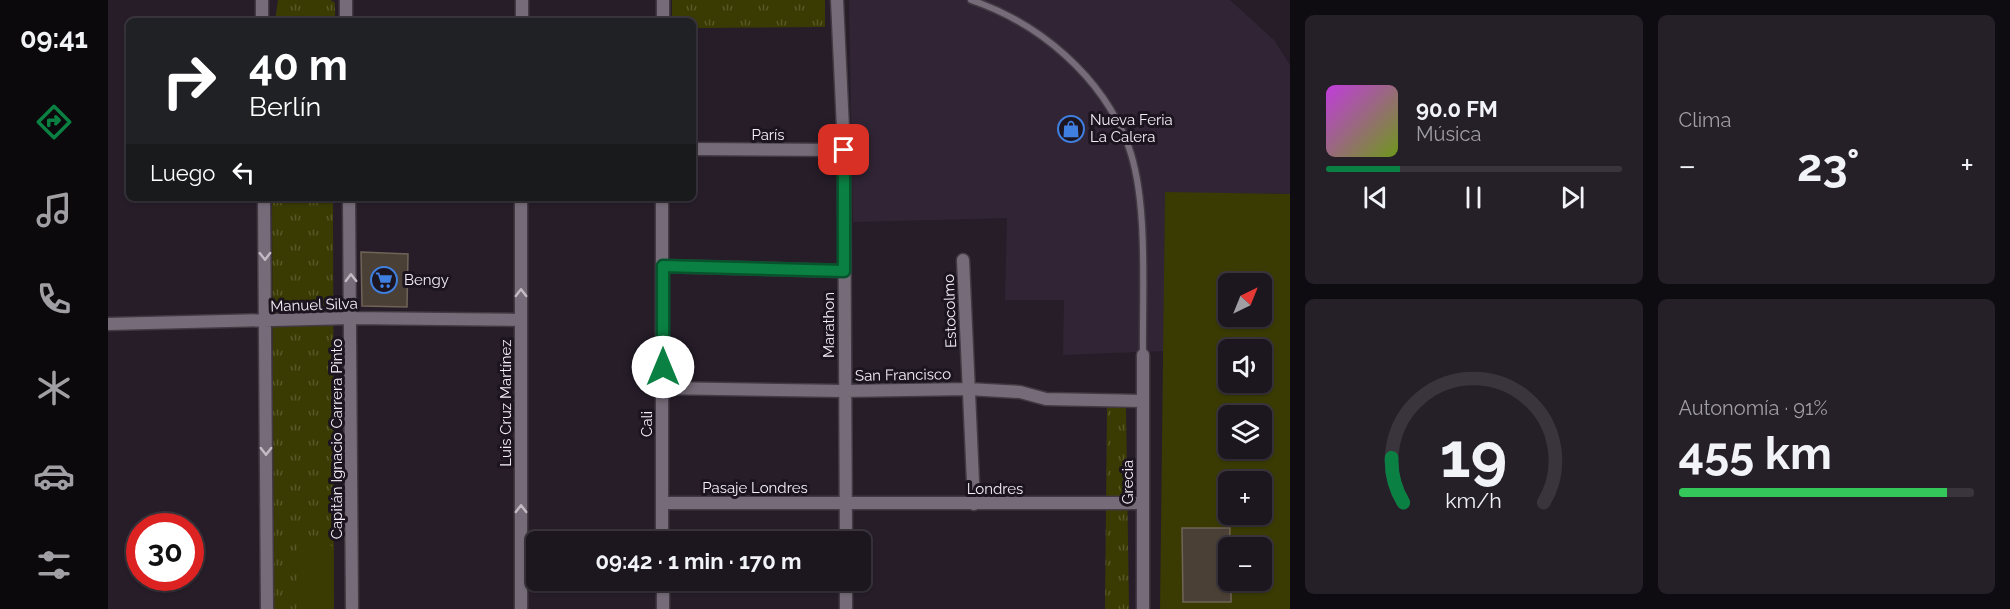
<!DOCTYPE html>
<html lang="es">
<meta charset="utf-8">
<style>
:root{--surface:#1c161f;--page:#251f28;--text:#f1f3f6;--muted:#a09fa4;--line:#3a353d;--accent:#0b8043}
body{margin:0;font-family:Raleway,sans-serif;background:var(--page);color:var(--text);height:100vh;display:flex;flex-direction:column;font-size:22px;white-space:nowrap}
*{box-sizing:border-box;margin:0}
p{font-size:20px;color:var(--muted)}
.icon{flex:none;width:33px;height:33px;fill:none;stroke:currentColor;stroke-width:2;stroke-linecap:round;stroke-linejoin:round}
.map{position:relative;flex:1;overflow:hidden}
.side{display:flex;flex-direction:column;gap:15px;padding:15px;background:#0f0c11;width:720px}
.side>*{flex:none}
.banner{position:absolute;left:18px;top:18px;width:570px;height:183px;border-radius:9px;box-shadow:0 2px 4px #0004,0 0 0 2px var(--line);background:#202124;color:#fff;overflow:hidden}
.needle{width:39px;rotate:43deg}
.tools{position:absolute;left:1110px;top:273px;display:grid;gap:12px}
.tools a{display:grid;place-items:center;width:54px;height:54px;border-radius:9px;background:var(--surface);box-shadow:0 2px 4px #0004,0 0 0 2px var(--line);font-size:30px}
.speed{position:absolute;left:18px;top:513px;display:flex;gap:12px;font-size:30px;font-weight:700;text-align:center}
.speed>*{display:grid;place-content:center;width:78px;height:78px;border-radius:50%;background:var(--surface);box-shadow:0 2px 4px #0004,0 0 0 2px var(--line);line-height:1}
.speed .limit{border:9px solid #d22;background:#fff;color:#111}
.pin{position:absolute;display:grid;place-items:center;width:51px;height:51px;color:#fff;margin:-26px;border-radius:12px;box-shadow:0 3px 9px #0006}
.me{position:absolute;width:66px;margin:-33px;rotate:0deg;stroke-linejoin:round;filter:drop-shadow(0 0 4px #0008)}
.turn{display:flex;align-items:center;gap:21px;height:126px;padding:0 24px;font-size:27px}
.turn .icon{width:78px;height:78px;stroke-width:2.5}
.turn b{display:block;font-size:42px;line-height:51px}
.then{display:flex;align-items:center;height:57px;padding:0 24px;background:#0003;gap:12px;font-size:22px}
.big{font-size:45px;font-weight:700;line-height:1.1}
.side .card{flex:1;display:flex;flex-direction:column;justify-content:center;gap:9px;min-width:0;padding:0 21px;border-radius:9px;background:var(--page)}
.side .dial{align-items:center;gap:0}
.dial svg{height:156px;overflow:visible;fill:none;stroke:var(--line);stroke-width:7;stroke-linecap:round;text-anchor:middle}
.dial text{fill:var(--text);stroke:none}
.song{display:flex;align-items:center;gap:18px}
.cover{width:72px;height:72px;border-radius:9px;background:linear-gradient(135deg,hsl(290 70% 55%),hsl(80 70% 35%))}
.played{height:6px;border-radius:3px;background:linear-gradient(90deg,var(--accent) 25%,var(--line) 25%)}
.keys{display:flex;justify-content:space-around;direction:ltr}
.heat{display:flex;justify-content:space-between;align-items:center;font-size:33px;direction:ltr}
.charge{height:9px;border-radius:4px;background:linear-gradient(90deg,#34c759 91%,var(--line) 0)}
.side .tiles{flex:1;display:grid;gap:15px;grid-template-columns:repeat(2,1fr)}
.trip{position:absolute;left:418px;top:531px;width:345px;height:60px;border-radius:9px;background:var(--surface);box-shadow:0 2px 4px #0004,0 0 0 2px var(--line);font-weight:700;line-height:60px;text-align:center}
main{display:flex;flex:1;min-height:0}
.tab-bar{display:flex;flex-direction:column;width:108px;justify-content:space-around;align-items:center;background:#0b090c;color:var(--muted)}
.tab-bar .icon{width:42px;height:42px}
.tab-bar .current{color:var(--accent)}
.tab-bar b{font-size:27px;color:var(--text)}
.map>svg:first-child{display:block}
.built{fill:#312535}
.grass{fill:url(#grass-tufts)}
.pitch{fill:#3a3a03;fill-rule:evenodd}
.building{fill:#4b4035;stroke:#706358;stroke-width:1.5}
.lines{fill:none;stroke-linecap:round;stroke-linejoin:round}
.lane-casing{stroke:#413a43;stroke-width:9}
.street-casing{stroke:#413a43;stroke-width:15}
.lane{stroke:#766c79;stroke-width:6}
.street{stroke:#766c79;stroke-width:12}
.oneway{stroke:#c2bac4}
.route-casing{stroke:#07532c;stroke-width:15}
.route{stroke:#0b8043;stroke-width:10}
.labels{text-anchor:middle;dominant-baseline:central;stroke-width:6;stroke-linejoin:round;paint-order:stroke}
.poi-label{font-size:15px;fill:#f4eef6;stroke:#1c141f;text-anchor:start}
.street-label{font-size:15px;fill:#f4eef6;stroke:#1c141f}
</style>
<main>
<nav class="tab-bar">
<b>09:41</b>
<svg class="icon current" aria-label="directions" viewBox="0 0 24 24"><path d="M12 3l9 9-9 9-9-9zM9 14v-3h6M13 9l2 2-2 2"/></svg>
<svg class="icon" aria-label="music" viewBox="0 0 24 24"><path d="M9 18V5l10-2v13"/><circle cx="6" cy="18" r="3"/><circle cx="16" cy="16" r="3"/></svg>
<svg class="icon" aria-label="phone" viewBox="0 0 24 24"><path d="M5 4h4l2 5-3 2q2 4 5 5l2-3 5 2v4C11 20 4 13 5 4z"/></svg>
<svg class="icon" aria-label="climate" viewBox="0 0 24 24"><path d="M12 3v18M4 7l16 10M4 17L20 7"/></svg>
<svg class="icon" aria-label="car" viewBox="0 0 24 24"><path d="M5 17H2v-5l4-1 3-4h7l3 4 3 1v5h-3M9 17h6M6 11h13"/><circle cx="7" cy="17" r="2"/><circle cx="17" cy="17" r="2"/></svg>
<svg class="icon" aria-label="filters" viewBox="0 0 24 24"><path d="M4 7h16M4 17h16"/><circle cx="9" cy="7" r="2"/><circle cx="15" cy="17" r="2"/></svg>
</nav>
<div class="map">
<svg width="1182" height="609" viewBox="0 0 1182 609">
<defs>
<pattern id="grass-tufts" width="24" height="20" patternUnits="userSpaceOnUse" patternTransform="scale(1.5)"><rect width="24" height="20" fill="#3a3a03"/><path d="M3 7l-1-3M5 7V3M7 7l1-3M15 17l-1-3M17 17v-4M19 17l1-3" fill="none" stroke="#575728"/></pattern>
</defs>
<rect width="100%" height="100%" fill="#261d29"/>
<path class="built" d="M741 0H1122L1166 40 1182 65V194L1057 193 1056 351 955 355 956 300H897L899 218 745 222Z"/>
<path class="grass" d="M170 0H223L227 3V21H167Z
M564 0H717V27L585 28V21H564Z
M164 198H225L226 609H166Z
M999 405 1018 407 1021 609H997Z"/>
<path class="pitch" d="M1057 192 1182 194V609H1052ZM1120 284H1154V316H1120ZM1120 350H1154V382H1120ZM1120 416H1154V448H1120ZM1120 482H1154V514H1120ZM1120 548H1154V580H1120Z
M189 546H224L226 609H190Z"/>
<path class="building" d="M253 252 300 254 299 307 254 306Z
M1074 528H1122L1120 580H1123V602H1075Z"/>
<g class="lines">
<defs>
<path id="lane" d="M863 0C931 23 994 76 1020 145 1041 201 1034 294 1035 355"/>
<path id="street" d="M154 0V21
M238 0V21
M729 0 736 150 738 542
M414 21V0
M555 21V0
M585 149 736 150
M156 198 159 609
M241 198 244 609
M554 198V542
M855 260 866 504
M555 266 736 271
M0 324 244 318 413 320
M554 388 736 391 860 389 912 392 938 399 1035 401
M554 503H1035
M555 580V609
M413 609V198
M738 609V580
M1035 609V355"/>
</defs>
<use href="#lane" class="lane-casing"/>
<use href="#street" class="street-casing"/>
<use href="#lane" class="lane"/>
<use href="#street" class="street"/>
</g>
<defs><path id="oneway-chevron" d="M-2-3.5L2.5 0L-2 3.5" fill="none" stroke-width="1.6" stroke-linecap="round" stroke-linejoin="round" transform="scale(1.5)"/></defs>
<g class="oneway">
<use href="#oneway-chevron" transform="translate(157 256) rotate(89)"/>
<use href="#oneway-chevron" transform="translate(243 278) rotate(-91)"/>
<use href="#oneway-chevron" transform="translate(413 293) rotate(-90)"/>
<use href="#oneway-chevron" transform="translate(158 451) rotate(90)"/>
<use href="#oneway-chevron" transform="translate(413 509) rotate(-90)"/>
</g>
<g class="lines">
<defs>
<path id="route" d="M555 367V266L736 271V150"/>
</defs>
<use href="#route" class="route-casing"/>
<use href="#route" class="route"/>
</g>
<defs>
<symbol id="shop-ring" viewBox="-11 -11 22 22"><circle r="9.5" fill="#1c141f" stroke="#3f7fe0" stroke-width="1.5"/><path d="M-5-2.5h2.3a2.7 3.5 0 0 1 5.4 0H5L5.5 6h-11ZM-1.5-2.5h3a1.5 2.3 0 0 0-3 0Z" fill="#3f7fe0"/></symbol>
<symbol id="supermarket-ring" viewBox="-11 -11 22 22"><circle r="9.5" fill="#1c141f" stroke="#3f7fe0" stroke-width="1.5"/><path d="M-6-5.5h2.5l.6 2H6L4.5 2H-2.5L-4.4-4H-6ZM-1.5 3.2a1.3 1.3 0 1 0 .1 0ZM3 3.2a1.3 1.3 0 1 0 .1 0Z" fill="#3f7fe0"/></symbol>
</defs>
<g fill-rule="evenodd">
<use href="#shop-ring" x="948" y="114" width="30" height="30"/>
<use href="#supermarket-ring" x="261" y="265" width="30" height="30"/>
</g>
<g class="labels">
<g class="poi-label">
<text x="982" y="120">Nueva Feria<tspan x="982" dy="17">La Calera</tspan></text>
<text x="296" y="280">Bengy</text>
</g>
<g class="street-label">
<text x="660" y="135">París</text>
<text transform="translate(206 305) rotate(-2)">Manuel Silva</text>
<text transform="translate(842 311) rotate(-92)">Estocolmo</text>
<text transform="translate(721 325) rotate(-90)">Marathon</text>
<text transform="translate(795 375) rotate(-1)">San Francisco</text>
<text transform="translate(398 403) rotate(-90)">Luis Cruz Martínez</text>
<text transform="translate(539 424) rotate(-90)">Cali</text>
<text transform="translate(229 439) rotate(-90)">Capitán Ignacio Carrera Pinto</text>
<text transform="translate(1020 482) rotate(-90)">Grecia</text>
<text x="647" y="488">Pasaje Londres</text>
<text x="887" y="489">Londres</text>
</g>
</g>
</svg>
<div class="tools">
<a><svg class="needle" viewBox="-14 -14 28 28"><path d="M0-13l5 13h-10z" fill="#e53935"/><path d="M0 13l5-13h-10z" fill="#a09fa4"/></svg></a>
<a><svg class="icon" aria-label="sound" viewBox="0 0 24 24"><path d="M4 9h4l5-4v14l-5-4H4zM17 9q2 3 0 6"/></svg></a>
<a><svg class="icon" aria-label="layers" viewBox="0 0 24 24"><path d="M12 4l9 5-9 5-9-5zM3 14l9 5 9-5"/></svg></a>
<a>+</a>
<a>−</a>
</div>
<div class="speed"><div class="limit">30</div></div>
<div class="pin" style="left:736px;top:150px;background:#d93025"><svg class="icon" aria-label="arrive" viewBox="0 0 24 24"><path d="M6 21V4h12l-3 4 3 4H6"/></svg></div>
<svg class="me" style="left:555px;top:367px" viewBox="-20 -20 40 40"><circle r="19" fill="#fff"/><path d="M0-13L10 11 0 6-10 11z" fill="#0b8043"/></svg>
<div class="trip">09:42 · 1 min · 170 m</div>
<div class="banner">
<div class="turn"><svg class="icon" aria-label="right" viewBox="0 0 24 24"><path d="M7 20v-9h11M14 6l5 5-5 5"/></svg><div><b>40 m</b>Berlín</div></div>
<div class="then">Luego<svg class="icon" aria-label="left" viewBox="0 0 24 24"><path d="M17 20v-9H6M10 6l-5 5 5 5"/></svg></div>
</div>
</div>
<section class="side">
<div class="tiles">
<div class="card">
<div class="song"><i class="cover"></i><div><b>90.0 FM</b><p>Música</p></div></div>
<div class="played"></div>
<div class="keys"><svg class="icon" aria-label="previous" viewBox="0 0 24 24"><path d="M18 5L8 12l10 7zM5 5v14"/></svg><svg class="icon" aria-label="pause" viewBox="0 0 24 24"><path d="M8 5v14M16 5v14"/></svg><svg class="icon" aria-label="next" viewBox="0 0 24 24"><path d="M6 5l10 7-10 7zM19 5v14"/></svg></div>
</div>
<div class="card"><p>Clima</p>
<div class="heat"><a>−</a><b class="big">23°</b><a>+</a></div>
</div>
<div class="card dial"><svg viewBox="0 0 100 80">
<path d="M14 69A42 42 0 1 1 86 69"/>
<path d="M14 69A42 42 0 0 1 8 46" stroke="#0b8043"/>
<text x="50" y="56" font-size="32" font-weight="700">19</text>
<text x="50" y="72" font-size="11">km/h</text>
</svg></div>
<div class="card"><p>Autonomía · 91%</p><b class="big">455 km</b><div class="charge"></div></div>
</div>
</section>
</main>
